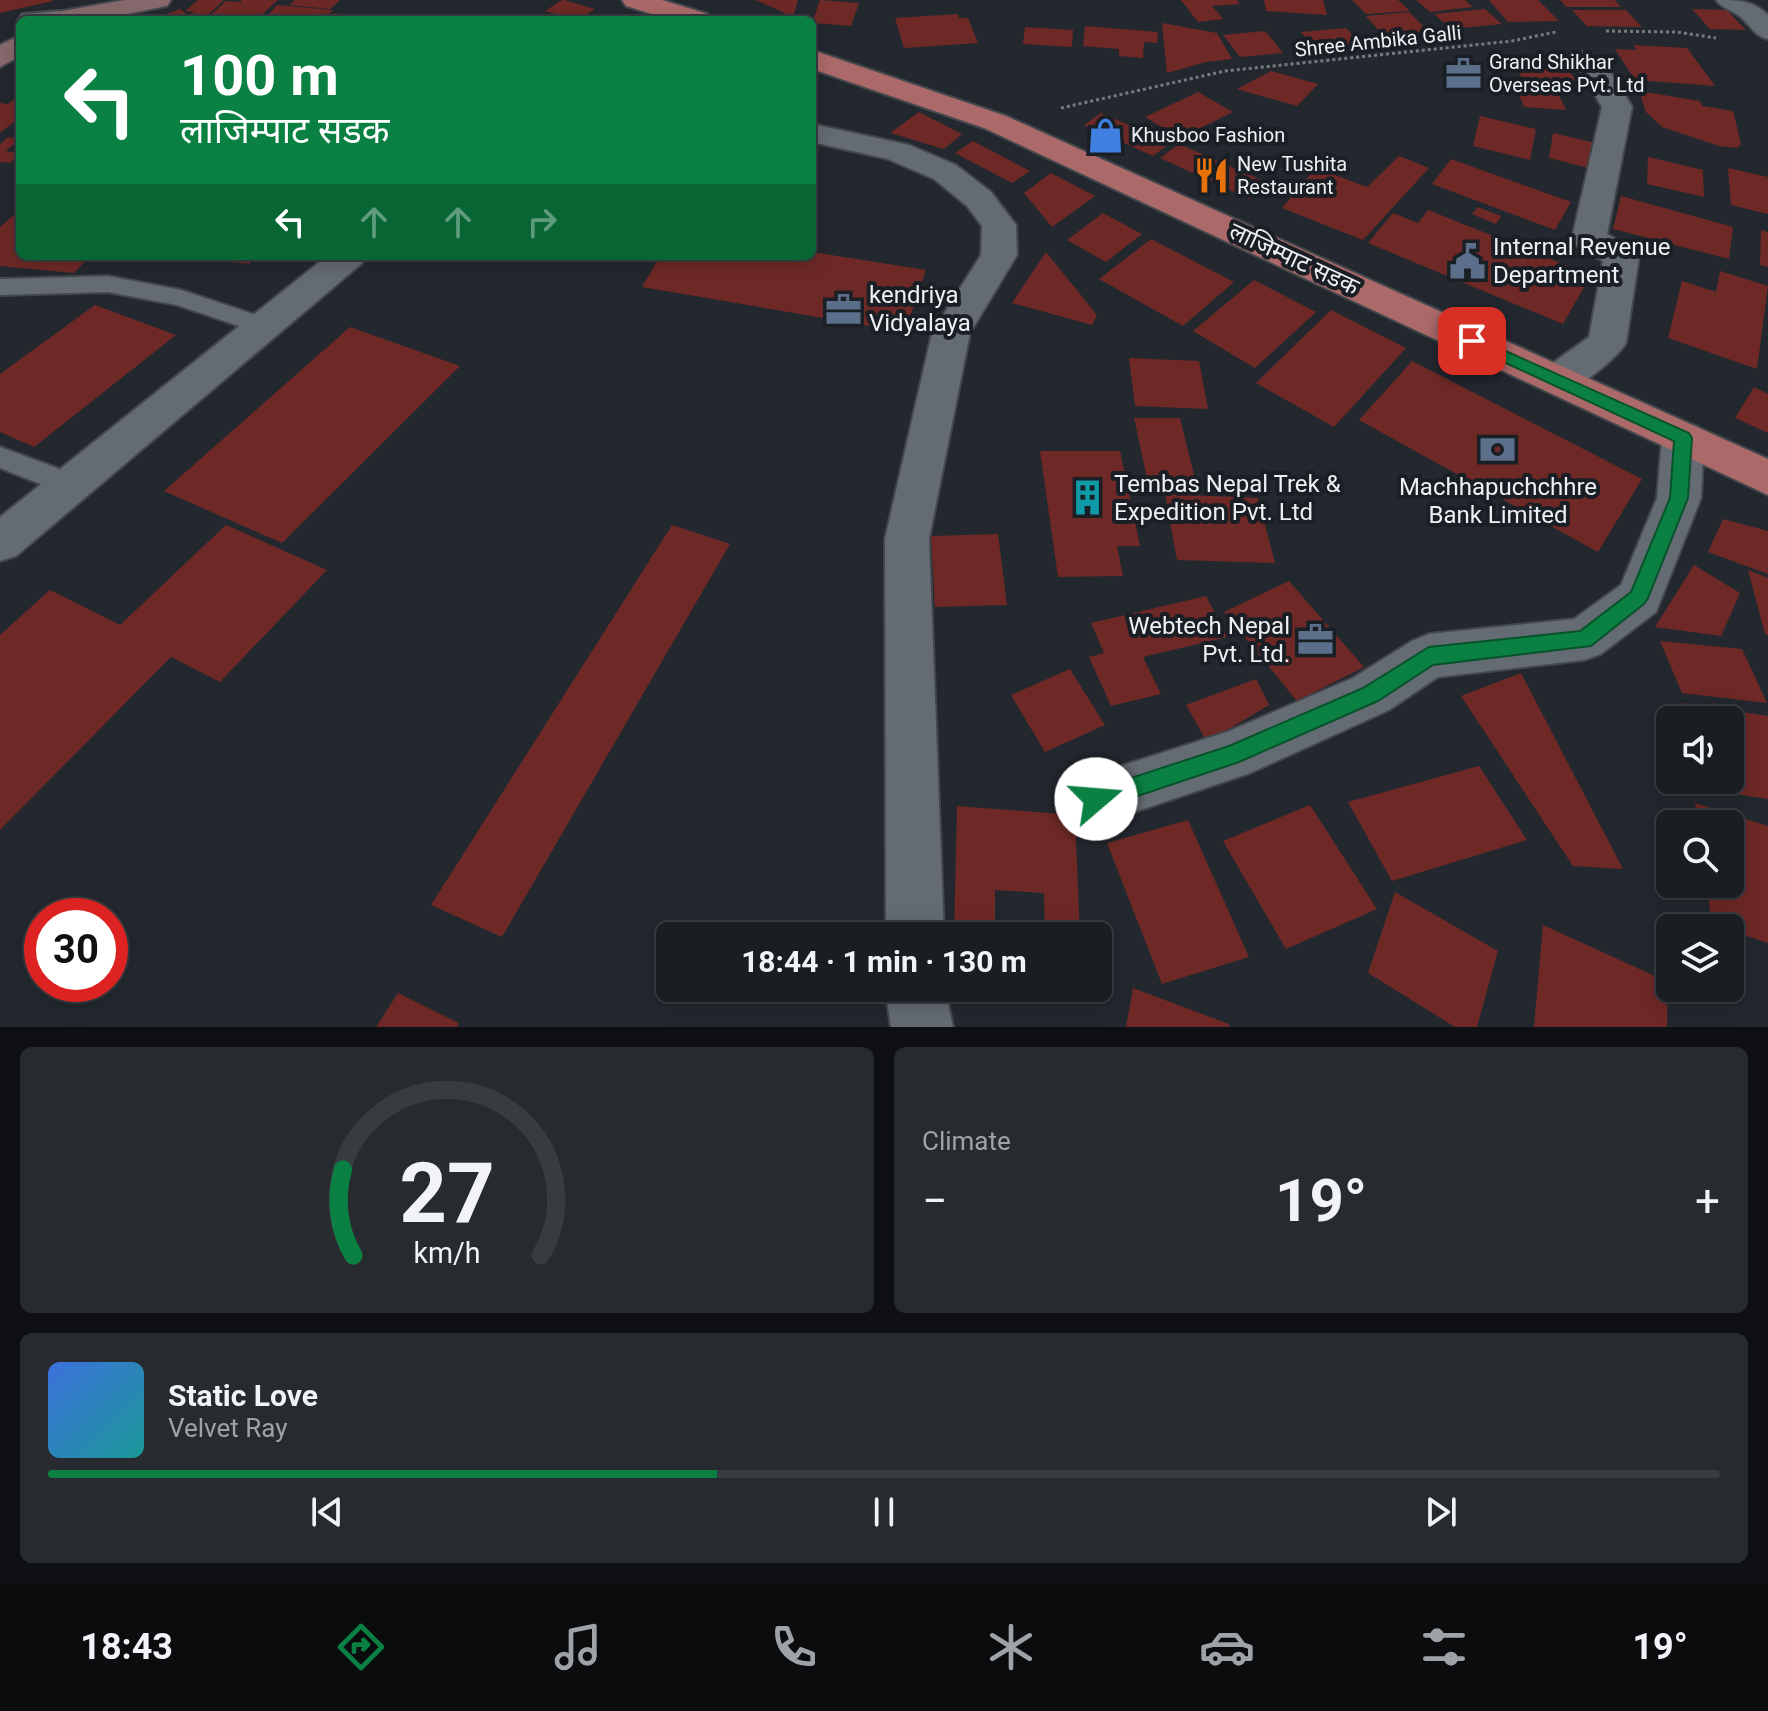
<!DOCTYPE html>
<meta charset="utf-8">
<style>
:root{--surface:#1a1e23;--page:#272b30;--text:#f1f3f6;--muted:#9fa2a6;--line:#383c41;--accent:#0b8043}
body{margin:0;font-family:Roboto,"Noto Sans Devanagari",sans-serif;background:var(--page);color:var(--text);height:100vh;display:flex;flex-direction:column;font-size:30px;white-space:nowrap}
*{box-sizing:border-box;margin:0}
p{font-size:26px;color:var(--muted)}
.icon{flex:none;width:44px;height:44px;fill:none;stroke:currentColor;stroke-width:2;stroke-linecap:round;stroke-linejoin:round}
.map{position:relative;height:1027px;overflow:hidden}
.panel{display:flex;flex-direction:column;gap:20px;padding:20px;background:#0e1013;flex:1}
.panel>*{flex:none}
.guide{position:absolute;left:16px;top:16px;width:800px;height:244px;border-radius:12px;box-shadow:0 4px 20px #0003,0 0 0 2px var(--line);background:#0b8043;color:#fff;overflow:hidden}
.controls{position:absolute;left:1656px;top:706px;display:grid;gap:16px}
.controls a{display:grid;place-items:center;width:88px;height:88px;border-radius:12px;background:var(--surface);box-shadow:0 4px 20px #0003,0 0 0 2px var(--line);font-size:40px}
.speed{position:absolute;left:24px;top:898px;display:flex;gap:16px;font-size:40px;font-weight:700;text-align:center}
.speed>*{display:grid;place-content:center;width:104px;height:104px;border-radius:50%;background:var(--surface);box-shadow:0 4px 20px #0003,0 0 0 2px var(--line);line-height:1}
.speed .limit{border:12px solid #d22;background:#fff;color:#111}
.pin{position:absolute;display:grid;place-items:center;width:68px;height:68px;color:#fff;margin:-34px;border-radius:16px;box-shadow:0 4px 12px #0006}
.me{position:absolute;width:88px;margin:-44px;rotate:72deg;stroke-linejoin:round;filter:drop-shadow(0 0 6px #0008)}
.turn{display:flex;align-items:center;gap:28px;height:168px;padding:0 32px;font-size:36px}
.turn .icon{width:104px;height:104px;stroke-width:2.5}
.turn b{display:block;font-size:56px;line-height:68px}
.lanes{display:flex;align-items:center;height:76px;padding:0 32px;background:#0003;justify-content:center;gap:40px;direction:ltr}
.lanes .off{opacity:.35}
.big{font-size:60px;font-weight:700;line-height:1.1}
.panel .tile{flex:1;display:flex;flex-direction:column;justify-content:center;gap:12px;min-width:0;padding:0 28px;border-radius:12px;background:var(--page)}
.panel .dial{align-items:center;gap:0}
.dial svg{height:208px;overflow:visible;fill:none;stroke:var(--line);stroke-width:7;stroke-linecap:round;text-anchor:middle}
.dial text{fill:var(--text);stroke:none}
.song{display:flex;align-items:center;gap:24px}
.cover{width:96px;height:96px;border-radius:12px;background:linear-gradient(135deg,hsl(220 70% 55%),hsl(180 70% 35%))}
.played{height:8px;border-radius:4px;background:linear-gradient(90deg,var(--accent) 40%,var(--line) 40%)}
.keys{display:flex;justify-content:space-around;direction:ltr}
.heat{display:flex;justify-content:space-between;align-items:center;font-size:44px;direction:ltr}
.panel .tiles{flex:1;display:grid;gap:20px;grid-template-columns:1fr 1fr}
.tile:last-child{grid-column:span 2}
.trip{position:absolute;left:656px;top:922px;width:456px;height:80px;border-radius:12px;background:var(--surface);box-shadow:0 4px 20px #0003,0 0 0 2px var(--line);font-weight:700;line-height:80px;text-align:center}
.tab-bar{display:flex;height:128px;justify-content:space-around;align-items:center;background:#0a0c0e;color:var(--muted)}
.tab-bar .icon{width:56px;height:56px}
.tab-bar .current{color:var(--accent)}
.tab-bar b{font-size:36px;color:var(--text)}
.map>svg:first-child{display:block}
.building{fill:#6e2926}
.lines{fill:none;stroke-linecap:round;stroke-linejoin:round}
.lane-casing{stroke:#42474c;stroke-width:4}
.street-casing{stroke:#42474c;stroke-width:4}
.secondary-casing{stroke:#42474c;stroke-width:4}
.primary-casing{stroke:#42474c;stroke-width:4}
.path{stroke:#767b80;stroke-width:3;stroke-dasharray:3 3;stroke-linecap:butt}
.lane{fill:#656b73;fill-rule:evenodd}
.street{fill:#656b73;fill-rule:evenodd}
.secondary{fill:#886a6e;fill-rule:evenodd}
.primary{fill:#ab6a69;fill-rule:evenodd}
.route{fill:#0b8043;stroke:#07532c;stroke-width:2}
.labels{text-anchor:middle;dominant-baseline:central;stroke-width:8;stroke-linejoin:round;paint-order:stroke}
.far-street-label{font-size:20px;fill:#edf1f5;stroke:#1a1f25}
.far-poi-label{font-size:20px;fill:#edf1f5;stroke:#1a1f25;text-anchor:start}
.poi-label{font-size:24px;fill:#edf1f5;stroke:#1a1f25;text-anchor:start}
.street-label{font-size:24px;fill:#edf1f5;stroke:#1a1f25}
</style>
<div class="map">
<svg width="1768" height="1027" viewBox="0 0 1768 1027">
<rect width="100%" height="100%" fill="#23282f"/>
<path class="building" d="M0 0H53V1L0 13Z
M198 0H224L206 17 189 16 194 20H149L180 9 189 16 194 12 185 11Z
M241 0H278L256 20H205L226 1 241 2Z
M295 0H340L330 9 289 5Z
M562 0H564L595 9 578 20 545 11Z
M756 0H798L793 17Z
M820 0 859 3 851 26 812 23Z
M1181 0H1237L1240 4 1212 6 1223 19 1198 22Z
M1264 0H1323L1327 15 1266 11Z
M1352 0H1398L1410 11 1366 14Z
M1416 0H1465L1473 7 1430 12Z
M1489 0H1538L1559 21 1508 22Z
M1560 0H1615L1621 7H1566Z
M277 5 333 10 323 20H264Z
M1485 9 1502 24 1451 29 1434 14Z
M1692 9 1727 10 1746 30 1710 29Z
M1572 10H1626L1642 27 1587 26Z
M1409 12 1428 31 1383 35 1366 16Z
M334 13 375 18V20H327Z
M958 14 959 18H968L978 43 904 48 895 18Z
M1162 23 1217 33 1232 59 1206 62 1167 73Z
M1085 26 1158 32 1157 43 1144 42 1143 58 1119 56V49L1083 46Z
M1025 27 1073 30 1072 47 1023 44Z
M1346 28 1366 50 1319 54 1301 32Z
M1265 31 1283 53 1240 57 1223 35Z
M1633 45 1687 48 1715 86 1635 80 1615 49 1637 50Z
M1507 56 1558 57 1579 84 1526 83Z
M1271 71 1318 84 1297 106 1237 89Z
M1639 91 1700 101 1702 106 1733 111 1741 144 1737 148 1719 146 1662 127 1646 112Z
M1198 92 1233 112 1180 138 1145 117Z
M1518 92 1559 95 1566 110 1524 107Z
M16 98H20V117L0 133V103L8 104Z
M919 112 962 134 944 149 890 133Z
M1101 113 1170 143 1153 156 1084 125Z
M1480 116 1536 129 1530 160 1473 146Z
M1553 133 1600 144 1597 170 1549 158Z
M8 137 20 139 6 151 20 154 10 163 0 162V144Z
M973 141 1030 171 1012 183 955 153Z
M1179 144 1268 183 1250 199 1160 158Z
M1399 156 1429 168 1363 240 1282 208 1316 168 1367 187Z
M1648 157 1703 170 1704 197 1647 184Z
M1451 159 1571 202 1555 230 1432 184Z
M1728 168 1768 177V214L1731 205Z
M1051 173 1095 196 1052 227 1024 193Z
M1621 196 1733 227 1729 259 1613 229Z
M1478 207 1501 216 1496 224 1472 214Z
M1428 210 1591 275 1563 324 1368 243 1393 213 1418 223Z
M16 213H20V256H90L74 273 0 266V227Z
M1103 213 1142 234 1106 262 1067 240Z
M1761 230 1768 232V267L1760 265Z
M1151 239 1234 282 1183 326 1099 279Z
M812 252 926 270 905 332 642 287 660 256H812Z
M1046 252 1097 315 1092 325 1012 303Z
M176 256H255L249 264Z
M1720 271 1768 286 1757 369 1668 338 1682 281 1716 292Z
M1254 280 1316 312 1255 368 1193 331Z
M95 305 176 335 34 447 0 432V374Z
M1331 310 1406 348 1334 427 1256 383Z
M350 327 460 366 282 543 164 491Z
M1129 358 1199 361 1208 409 1135 406Z
M1412 361 1642 479 1598 552 1359 420Z
M1754 387 1768 394V433L1735 418Z
M1134 418H1180L1196 483H1148Z
M1040 451H1120L1140 546H1117L1123 576 1058 577Z
M1165 494 1258 498 1275 563 1177 560Z
M1723 519 1768 531V574L1708 552Z
M226 525 327 570 220 682 171 657 0 830V635L50 590 120 625Z
M672 525 730 544 502 937 431 905Z
M998 534 1007 605 935 607 931 536Z
M1694 565 1740 593 1721 636 1655 627Z
M1748 570 1768 578V635L1765 634Z
M1289 581 1364 667 1297 701 1224 612Z
M1206 596 1227 637 1143 657 1161 694 1111 706 1089 657 1104 653 1091 623Z
M1660 641 1742 649 1767 703 1682 693Z
M1070 669 1105 725 1045 752 1011 695Z
M1521 673 1623 869 1573 866 1461 696Z
M1256 679 1269 705 1207 742 1186 705Z
M1683 703 1768 716V799L1712 790 1709 780H1730V720H1688Z
M1479 766 1527 840 1392 881 1348 802Z
M1695 803 1768 826V943L1712 924 1706 884H1730V824H1698Z
M1310 805 1377 909 1286 949 1223 841Z
M957 806 1075 815 1080 936H1045L1044 893 995 890V936H954Z
M1188 820 1249 957 1162 984 1107 843Z
M1395 892 1498 951 1477 1027H1455L1368 973Z
M1543 925 1668 982 1667 1027H1534Z
M1133 988 1229 1024V1027H1126Z
M398 993 459 1023 457 1027H376Z"/>
<g class="lines">
<defs>
<path id="lane" d="M108 276 181 290 271 320 275 326 271 332 263 334 177 305 108 292 0 295V279Z
M0 447 81 477 85 485 81 493 71 496 0 468Z"/>
<path id="street" d="M1716 0C1738 0 1752 0 1768 15V39C1753 36 1750 23 1738 15 1730 9 1722 8 1716 0Z
M57 11 67 13 70 19 18 20 22 14Z
M1582 52C1607 59 1620 86 1632 107L1607 234 1633 249 1639 257 1626 343C1617 358 1579 389 1561 393 1555 394 1550 392 1543 390L1537 380 1543 370 1589 337 1603 261 1577 246 1572 238 1602 107 1588 83 1568 61 1572 55Z
M812 124 909 145 956 165 991 192 1016 225 1017 255 970 333 929 539 944 936H886L885 539 932 333 981 255 982 226 967 206 934 179 888 159 812 142Z
M327 256H367L361 264 16 556 0 561V517Z
M1683 422 1698 427 1704 438 1701 498 1656 612 1601 654 1584 660 1438 677 1389 710 1250 773 1096 825 1077 818 1069 799 1077 780 1227 732 1353 678 1412 641 1429 634 1574 619 1621 585 1657 498 1662 438 1668 427Z
M885 988H945L953 1027H891Z"/>
<path id="secondary" d="M125 0H171L167 6 97 20H41L45 14Z
M20 35V56L0 67V45Z"/>
<path id="primary" d="M622 0H662L708 14 712 20H671L626 6Z
M812 50 1006 116 1768 459V495L984 128 812 69Z"/>
</defs>
<use href="#lane" class="lane-casing"/>
<use href="#street" class="street-casing"/>
<use href="#secondary" class="secondary-casing"/>
<use href="#primary" class="primary-casing"/>
<path class="path" d="M1606 31 1677 32 1716 38
M1061 108 1225 71 1512 41 1556 32"/>
<use href="#lane" class="lane"/>
<use href="#street" class="street"/>
<use href="#secondary" class="secondary"/>
<use href="#primary" class="primary"/>
</g>
<path class="route" d="M1472 336 1689 433 1692 438 1688 498 1648 598 1645 603 1591 646 1433 665 1378 701 1239 762 1096 810 1088 807 1085 799 1088 792 1229 746 1363 688 1429 647 1580 631 1631 592 1670 498 1674 441 1467 345V338Z"/>
<defs>
<symbol id="office-bare" viewBox="-9 -9 18 18"><path d="M-6-3h4V-5.5h4V-3h4V5H-6ZM-1-4.5V-3h2v-1.5ZM-6 0V1H6V0Z" fill="#5c6f8a" stroke="#1a1f25" stroke-width="2.5" paint-order="stroke"/></symbol>
<symbol id="shop-bare" viewBox="-9 -9 18 18"><path d="M-5-2.5h2.3a2.7 3.5 0 0 1 5.4 0H5L5.5 6h-11ZM-1.5-2.5h3a1.5 2.3 0 0 0-3 0Z" fill="#3f7fe0" stroke="#1a1f25" stroke-width="2.5" paint-order="stroke"/></symbol>
<symbol id="restaurant-bare" viewBox="-9 -9 18 18"><path d="M-5-6h1v4h1v-4h1v4h1v-4h1v5L-1.5 .5V6h-2V.5L-5-1ZM5-6V6H3V1.5H1.5Q1.5-4 5-6Z" fill="#e8710a" stroke="#1a1f25" stroke-width="2.5" paint-order="stroke"/></symbol>
<symbol id="civic-bare" viewBox="-9 -9 18 18"><path d="M-.6-6.5H3V-4.5H.6V-3L4-1V1h2V6H-6V1h2V-1L-.6-3ZM-1.2 2.5V6h2.4V2.5Z" fill="#5c6f8a" stroke="#1a1f25" stroke-width="2.5" paint-order="stroke"/></symbol>
<symbol id="bank-bare" viewBox="-9 -9 18 18"><path d="M-6-4H6V4H-6ZM0-2.3a2.3 2.3 0 1 0 0 4.6a2.3 2.3 0 1 0 0-4.6Z" fill="#5c6f8a" stroke="#1a1f25" stroke-width="2.5" paint-order="stroke"/></symbol>
<symbol id="building-bare" viewBox="-9 -9 18 18"><path d="M-4-6H4V6H1V3H-1V6H-4ZM-2.5-4.3h1.7v1.8h-1.7ZM.8-4.3h1.7v1.8H.8ZM-2.5-1h1.7V.8h-1.7ZM.8-1h1.7V.8H.8Z" fill="#0f9aa8" stroke="#1a1f25" stroke-width="2.5" paint-order="stroke"/></symbol>
</defs>
<g fill-rule="evenodd">
<use href="#office-bare" x="1438" y="48" width="51" height="51"/>
<use href="#shop-bare" x="1080" y="110" width="51" height="51"/>
<use href="#restaurant-bare" x="1186" y="150" width="51" height="51"/>
<use href="#civic-bare" x="1442" y="236" width="51" height="51"/>
<use href="#office-bare" x="818" y="284" width="51" height="51"/>
<use href="#bank-bare" x="1472" y="424" width="51" height="51"/>
<use href="#building-bare" x="1062" y="472" width="51" height="51"/>
<use href="#office-bare" x="1290" y="614" width="51" height="51"/>
</g>
<g class="labels">
<g class="far-street-label">
<text transform="translate(1378 41) rotate(-6)">Shree Ambika Galli</text>
</g>
<g class="far-poi-label">
<text x="1489" y="62">Grand Shikhar<tspan x="1489" dy="23">Overseas Pvt. Ltd</tspan></text>
<text x="1131" y="135">Khusboo Fashion</text>
<text x="1237" y="164">New Tushita<tspan x="1237" dy="23">Restaurant</tspan></text>
</g>
<g class="poi-label">
<text x="1493" y="247">Internal Revenue<tspan x="1493" dy="28">Department</tspan></text>
<text x="869" y="295">kendriya<tspan x="869" dy="28">Vidyalaya</tspan></text>
<text x="1114" y="484">Tembas Nepal Trek &amp;<tspan x="1114" dy="28">Expedition Pvt. Ltd</tspan></text>
<text x="1498" y="487" text-anchor="middle">Machhapuchchhre<tspan x="1498" dy="28">Bank Limited</tspan></text>
<text x="1290" y="626" text-anchor="end">Webtech Nepal<tspan x="1290" dy="28">Pvt. Ltd.</tspan></text>
</g>
<g class="street-label">
<text transform="translate(1294 259) rotate(25)">लाजिम्पाट सडक</text>
</g>
</g>
</svg>
<div class="controls">
<a><svg class="icon" aria-label="sound" viewBox="0 0 24 24"><path d="M4 9h4l5-4v14l-5-4H4zM17 9q2 3 0 6"/></svg></a>
<a><svg class="icon" aria-label="search" viewBox="0 0 24 24"><circle cx="10" cy="10" r="6"/><path d="M15 15l6 6"/></svg></a>
<a><svg class="icon" aria-label="layers" viewBox="0 0 24 24"><path d="M12 4l9 5-9 5-9-5zM3 14l9 5 9-5"/></svg></a>
</div>
<div class="speed"><div class="limit">30</div></div>
<div class="pin" style="left:1472px;top:341px;background:#d93025"><svg class="icon" aria-label="arrive" viewBox="0 0 24 24"><path d="M6 21V4h12l-3 4 3 4H6"/></svg></div>
<svg class="me" style="left:1096px;top:799px" viewBox="-20 -20 40 40"><circle r="19" fill="#fff"/><path d="M0-13L10 11 0 6-10 11z" fill="#0b8043"/></svg>
<div class="trip">18:44 · 1 min · 130 m</div>
<div class="guide">
<div class="turn"><svg class="icon" aria-label="left" viewBox="0 0 24 24"><path d="M17 20v-9H6M10 6l-5 5 5 5"/></svg><div><b>100 m</b>लाजिम्पाट सडक</div></div>
<div class="lanes"><svg class="icon" aria-label="left" viewBox="0 0 24 24"><path d="M17 20v-9H6M10 6l-5 5 5 5"/></svg><svg class="icon off" aria-label="ahead" viewBox="0 0 24 24"><path d="M12 20V5M6 11l6-6 6 6"/></svg><svg class="icon off" aria-label="ahead" viewBox="0 0 24 24"><path d="M12 20V5M6 11l6-6 6 6"/></svg><svg class="icon off" aria-label="right" viewBox="0 0 24 24"><path d="M7 20v-9h11M14 6l5 5-5 5"/></svg></div>
</div>
</div>
<section class="panel">
<div class="tiles">
<div class="tile dial"><svg viewBox="0 0 100 80">
<path d="M14 69A42 42 0 1 1 86 69"/>
<path d="M14 69A42 42 0 0 1 10 36" stroke="#0b8043"/>
<text x="50" y="56" font-size="32" font-weight="700">27</text>
<text x="50" y="72" font-size="11">km/h</text>
</svg></div>
<div class="tile"><p>Climate</p>
<div class="heat"><a>−</a><b class="big">19°</b><a>+</a></div>
</div>
<div class="tile">
<div class="song"><i class="cover"></i><div><b>Static Love</b><p>Velvet Ray</p></div></div>
<div class="played"></div>
<div class="keys"><svg class="icon" aria-label="previous" viewBox="0 0 24 24"><path d="M18 5L8 12l10 7zM5 5v14"/></svg><svg class="icon" aria-label="pause" viewBox="0 0 24 24"><path d="M8 5v14M16 5v14"/></svg><svg class="icon" aria-label="next" viewBox="0 0 24 24"><path d="M6 5l10 7-10 7zM19 5v14"/></svg></div>
</div>
</div>
</section>
<nav class="tab-bar">
<b>18:43</b>
<svg class="icon current" aria-label="directions" viewBox="0 0 24 24"><path d="M12 3l9 9-9 9-9-9zM9 14v-3h6M13 9l2 2-2 2"/></svg>
<svg class="icon" aria-label="music" viewBox="0 0 24 24"><path d="M9 18V5l10-2v13"/><circle cx="6" cy="18" r="3"/><circle cx="16" cy="16" r="3"/></svg>
<svg class="icon" aria-label="phone" viewBox="0 0 24 24"><path d="M5 4h4l2 5-3 2q2 4 5 5l2-3 5 2v4C11 20 4 13 5 4z"/></svg>
<svg class="icon" aria-label="climate" viewBox="0 0 24 24"><path d="M12 3v18M4 7l16 10M4 17L20 7"/></svg>
<svg class="icon" aria-label="car" viewBox="0 0 24 24"><path d="M5 17H2v-5l4-1 3-4h7l3 4 3 1v5h-3M9 17h6M6 11h13"/><circle cx="7" cy="17" r="2"/><circle cx="17" cy="17" r="2"/></svg>
<svg class="icon" aria-label="filters" viewBox="0 0 24 24"><path d="M4 7h16M4 17h16"/><circle cx="9" cy="7" r="2"/><circle cx="15" cy="17" r="2"/></svg>
<b>19°</b>
</nav>
